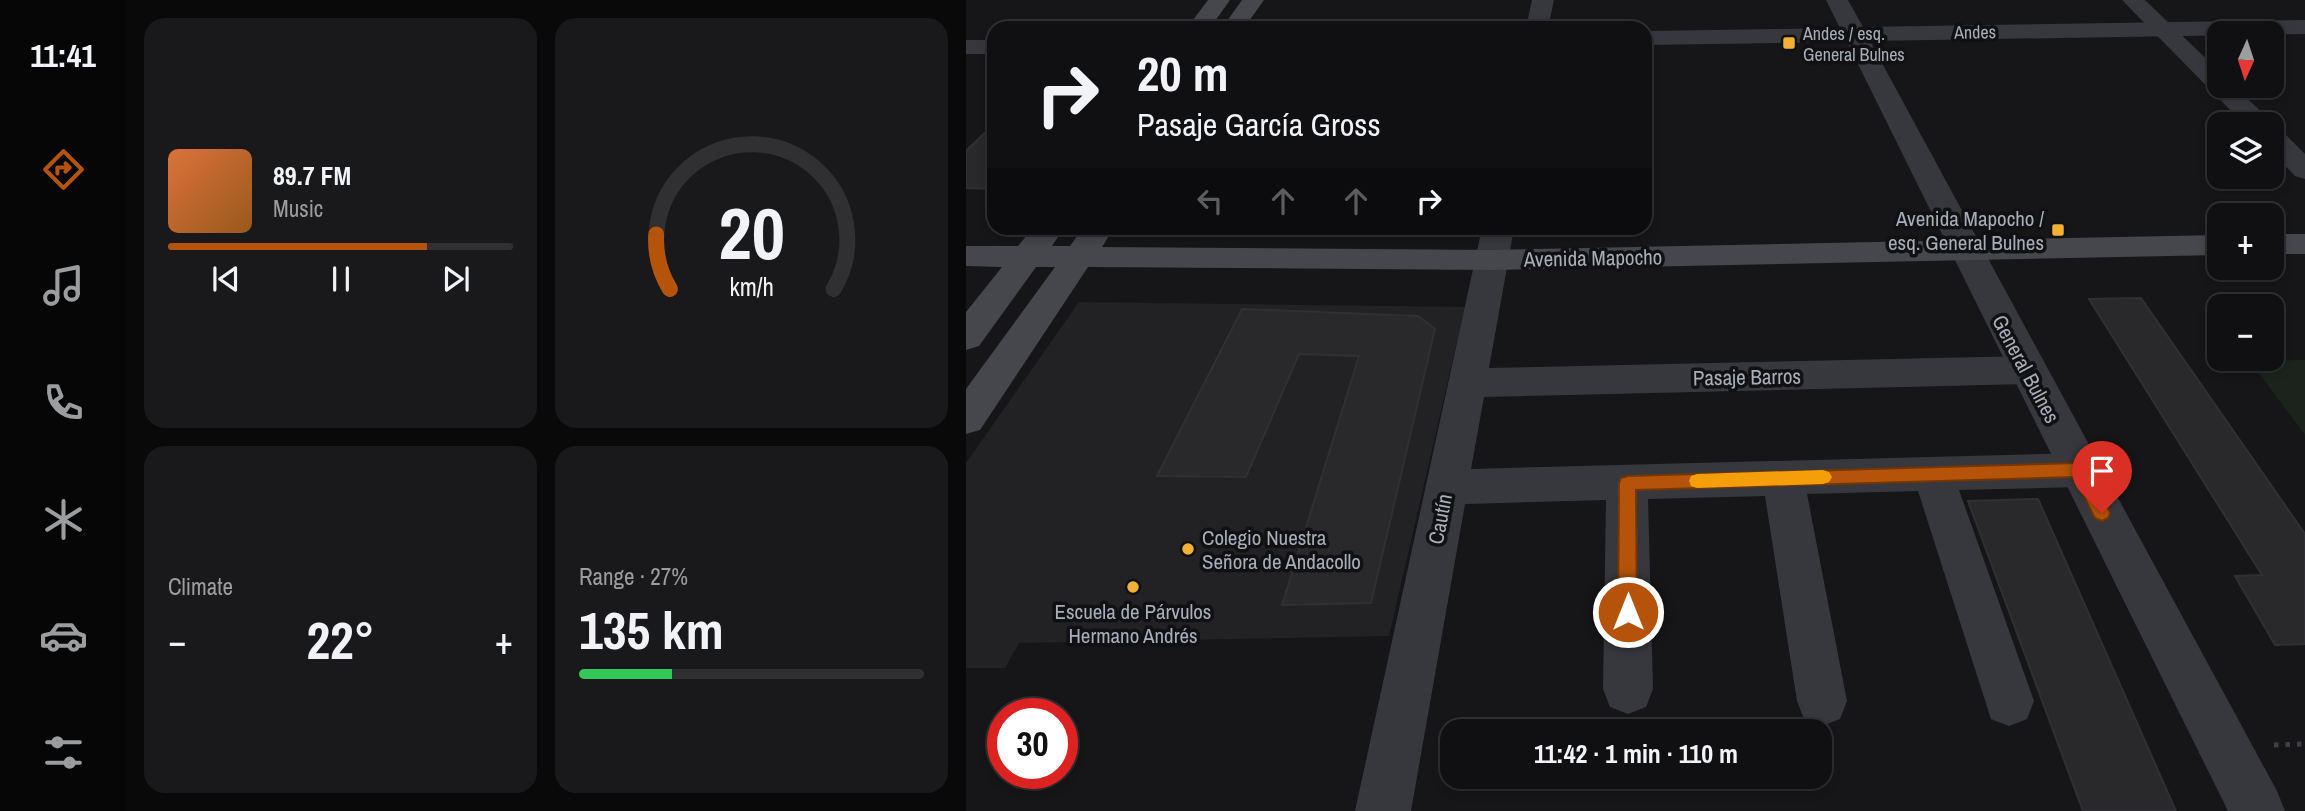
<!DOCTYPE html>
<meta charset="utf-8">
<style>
:root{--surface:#101012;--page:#19191b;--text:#f1f3f6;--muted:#9c9d9f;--line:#303032;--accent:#b45309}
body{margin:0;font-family:"Archivo Narrow",sans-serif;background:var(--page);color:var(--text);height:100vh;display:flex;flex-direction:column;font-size:26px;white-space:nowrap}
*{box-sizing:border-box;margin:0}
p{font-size:23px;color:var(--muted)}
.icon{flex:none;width:38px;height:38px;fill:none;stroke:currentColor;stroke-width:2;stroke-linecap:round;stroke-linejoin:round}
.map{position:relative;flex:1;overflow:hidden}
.side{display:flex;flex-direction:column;gap:18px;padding:18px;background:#09090a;width:840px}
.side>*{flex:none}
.hud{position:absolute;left:21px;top:21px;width:665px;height:214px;border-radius:21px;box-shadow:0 4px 10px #0003,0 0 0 2px var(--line);background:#101012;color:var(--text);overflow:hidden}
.needle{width:46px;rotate:183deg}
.buttons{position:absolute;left:1241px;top:21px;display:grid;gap:14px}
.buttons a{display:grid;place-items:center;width:77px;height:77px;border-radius:14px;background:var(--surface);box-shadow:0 4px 10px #0003,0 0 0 2px var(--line);font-size:35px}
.speed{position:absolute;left:21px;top:698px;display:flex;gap:14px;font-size:35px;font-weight:700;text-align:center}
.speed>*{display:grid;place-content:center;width:91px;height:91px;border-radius:50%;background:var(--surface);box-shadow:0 4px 10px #0003,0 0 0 2px var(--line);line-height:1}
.speed .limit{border:10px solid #d22;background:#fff;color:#111}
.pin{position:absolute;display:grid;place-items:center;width:60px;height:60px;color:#fff;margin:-72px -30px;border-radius:50% 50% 50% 0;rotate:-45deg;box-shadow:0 0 7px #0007}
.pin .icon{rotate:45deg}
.me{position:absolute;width:77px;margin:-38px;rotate:0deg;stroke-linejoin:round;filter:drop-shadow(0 0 5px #0008)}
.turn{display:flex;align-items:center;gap:24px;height:147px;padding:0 35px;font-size:32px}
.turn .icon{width:91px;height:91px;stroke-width:2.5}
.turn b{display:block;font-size:49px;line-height:60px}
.lanes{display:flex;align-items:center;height:66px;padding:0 35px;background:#0003;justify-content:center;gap:35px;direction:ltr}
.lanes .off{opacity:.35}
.big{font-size:52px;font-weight:700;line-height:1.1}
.side .card{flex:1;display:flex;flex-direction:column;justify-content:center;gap:10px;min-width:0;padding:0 24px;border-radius:21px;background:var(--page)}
.side .dial{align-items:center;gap:0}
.dial svg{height:182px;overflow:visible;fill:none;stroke:var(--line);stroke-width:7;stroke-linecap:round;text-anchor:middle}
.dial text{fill:var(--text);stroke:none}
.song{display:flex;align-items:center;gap:21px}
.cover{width:84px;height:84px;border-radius:10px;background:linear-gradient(135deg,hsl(20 70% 55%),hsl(30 70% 35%))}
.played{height:7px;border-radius:4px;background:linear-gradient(90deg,var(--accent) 75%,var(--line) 75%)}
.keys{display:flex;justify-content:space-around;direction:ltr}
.heat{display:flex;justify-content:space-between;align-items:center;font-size:38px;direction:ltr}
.charge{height:10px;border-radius:5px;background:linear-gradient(90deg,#34c759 27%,var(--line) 0)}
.side .tiles{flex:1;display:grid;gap:18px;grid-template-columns:repeat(2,1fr)}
.trip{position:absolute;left:474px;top:719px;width:392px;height:70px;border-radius:21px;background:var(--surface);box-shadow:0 4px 10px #0003,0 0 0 2px var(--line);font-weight:700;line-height:70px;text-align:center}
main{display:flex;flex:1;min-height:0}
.tab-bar{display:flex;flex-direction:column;width:126px;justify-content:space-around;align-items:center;background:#060607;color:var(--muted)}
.tab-bar .icon{width:49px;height:49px}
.tab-bar .selected{color:var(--accent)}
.tab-bar b{font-size:32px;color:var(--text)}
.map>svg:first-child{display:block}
.built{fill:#222225}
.green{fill:#1c231d}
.building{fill:#29292c;stroke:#303034;stroke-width:2}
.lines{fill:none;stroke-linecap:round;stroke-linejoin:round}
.path{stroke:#3d3f44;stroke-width:5;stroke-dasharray:4.5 7;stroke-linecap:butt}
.minor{fill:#37383d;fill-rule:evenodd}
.tertiary{fill:#37383d;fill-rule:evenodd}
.secondary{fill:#45474d;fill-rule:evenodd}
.route{fill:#b45309;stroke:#753606;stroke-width:2}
.slow{fill:#f59e0b}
.poi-dot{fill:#f2b134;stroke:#111113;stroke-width:2.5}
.labels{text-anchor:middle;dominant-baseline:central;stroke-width:7;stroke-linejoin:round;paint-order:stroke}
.far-street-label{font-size:18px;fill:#a8adb8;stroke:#111113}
.far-poi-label{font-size:18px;fill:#a8adb8;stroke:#111113;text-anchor:start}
.poi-label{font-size:21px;fill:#a8adb8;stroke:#111113;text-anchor:end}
.street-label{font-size:21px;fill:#a8adb8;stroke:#111113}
</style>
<main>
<nav class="tab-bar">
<b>11:41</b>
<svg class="icon selected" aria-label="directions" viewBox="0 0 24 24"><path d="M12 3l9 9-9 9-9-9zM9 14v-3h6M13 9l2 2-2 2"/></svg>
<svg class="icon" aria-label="music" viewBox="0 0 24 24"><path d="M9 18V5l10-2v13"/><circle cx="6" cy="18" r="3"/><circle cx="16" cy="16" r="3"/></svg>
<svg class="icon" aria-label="phone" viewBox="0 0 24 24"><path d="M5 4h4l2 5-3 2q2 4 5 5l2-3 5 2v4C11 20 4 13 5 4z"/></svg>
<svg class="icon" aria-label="climate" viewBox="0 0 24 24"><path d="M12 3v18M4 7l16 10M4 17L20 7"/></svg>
<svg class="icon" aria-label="car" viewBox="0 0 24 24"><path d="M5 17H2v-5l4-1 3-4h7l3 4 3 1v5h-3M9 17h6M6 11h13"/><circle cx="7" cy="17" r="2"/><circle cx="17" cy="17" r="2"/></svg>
<svg class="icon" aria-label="filters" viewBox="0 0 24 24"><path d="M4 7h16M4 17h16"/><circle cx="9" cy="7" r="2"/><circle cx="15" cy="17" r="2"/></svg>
</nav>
<section class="side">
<div class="tiles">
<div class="card">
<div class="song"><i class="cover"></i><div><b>89.7 FM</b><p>Music</p></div></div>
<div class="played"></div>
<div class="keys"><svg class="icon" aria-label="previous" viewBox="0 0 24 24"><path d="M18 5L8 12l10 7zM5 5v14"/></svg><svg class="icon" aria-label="pause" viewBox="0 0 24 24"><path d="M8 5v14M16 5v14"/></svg><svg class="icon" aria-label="next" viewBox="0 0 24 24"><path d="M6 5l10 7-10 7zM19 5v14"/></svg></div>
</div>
<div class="card dial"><svg viewBox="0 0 100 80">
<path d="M14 69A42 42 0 1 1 86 69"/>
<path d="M14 69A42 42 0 0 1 8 45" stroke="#b45309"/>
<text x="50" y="56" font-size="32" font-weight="700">20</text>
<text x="50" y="72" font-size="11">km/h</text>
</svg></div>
<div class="card"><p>Climate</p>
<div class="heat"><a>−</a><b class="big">22°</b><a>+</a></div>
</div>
<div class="card"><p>Range · 27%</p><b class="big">135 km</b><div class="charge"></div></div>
</div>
</section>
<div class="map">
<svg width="1339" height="811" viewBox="0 0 1339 811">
<rect width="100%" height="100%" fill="#161618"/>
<path class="built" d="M113 302 499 307 423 636 53 643 39 668H0V463Z"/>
<path class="green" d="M1339 360V435L1284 361Z"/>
<path class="building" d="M28 124V189L0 188V151Z
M1175 298 1339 534V644L1309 645 1269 576 1296 575 1123 299Z
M276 309 452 316 469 329 405 603 316 605 393 356 333 354 280 477 191 476Z
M1072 499 1210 811H1117L1002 501Z"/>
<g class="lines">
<path class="path" d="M1308 745 1339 744"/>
<path class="minor" d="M566 0H588L582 28H560Z
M1156 0H1179L1253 71V86H1268L1302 118 1306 124V125L1278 124Z
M1306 129 1316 131 1339 154V179L1329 176 1306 152Z
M516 228H548L523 368 1061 356 1074 360 1080 370 1074 380 1061 384 518 397 505 469 1113 453 1128 458 1134 470 1128 482 1113 487 993 490 1068 701 1061 719 1043 726 1025 719 952 491 841 494 881 701 874 719 856 726 838 719 831 701 799 496 682 499 687 689 680 707 662 714 644 707 637 689 640 500 499 504 445 811H389Z"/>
<path class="tertiary" d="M860 0H882L897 27 1339 20V34L904 41 1311 791 1319 811H1262L881 42 679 45V31L874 28Z
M0 40H28V54H0Z"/>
<path class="secondary" d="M242 0H264L244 28H221Z
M276 0H298L278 28H256Z
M67 228H98L86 246H104L117 228H148L136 247 526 250 1253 235V255L526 270 122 267 14 430 0 434V389L89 267H70L13 346 0 350V312L36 267 0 266V246H52Z
M1306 234H1339V254H1306Z"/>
</g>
<path class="route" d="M1113 463 1119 465 1142 508 1144 513 1142 518 1136 521 1129 518 1108 477 670 490 671 612 669 618 662 621 655 618 652 612 653 483 655 478 662 476Z"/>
<path class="slow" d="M857 470 863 472 866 477 863 482 857 484 731 488 725 486 723 481 725 476 731 474Z"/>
<g class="poi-dot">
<rect x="816" y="36" width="14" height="14" rx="3.5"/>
<rect x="1085" y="223" width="14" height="14" rx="3.5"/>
<circle cx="222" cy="549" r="7"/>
<circle cx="167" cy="587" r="7"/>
</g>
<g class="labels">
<g class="far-street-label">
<text transform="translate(1009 32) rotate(-1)">Andes</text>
</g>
<g class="far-poi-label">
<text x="837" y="33">Andes / esq.<tspan x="837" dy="21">General Bulnes</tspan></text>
</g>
<g class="poi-label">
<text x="1078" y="218">Avenida Mapocho /<tspan x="1078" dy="24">esq. General Bulnes</tspan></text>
<text x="236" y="537" text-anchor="start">Colegio Nuestra<tspan x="236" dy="24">Señora de Andacollo</tspan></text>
<text x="167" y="611" text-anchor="middle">Escuela de Párvulos<tspan x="167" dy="24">Hermano Andrés</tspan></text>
</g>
<g class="street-label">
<text transform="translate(627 258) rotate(-1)">Avenida Mapocho</text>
<text transform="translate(1060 369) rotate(62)">General Bulnes</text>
<text transform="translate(781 377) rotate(-1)">Pasaje Barros</text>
<text transform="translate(474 519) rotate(-79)">Cautín</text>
</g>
</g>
</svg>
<div class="buttons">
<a><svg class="needle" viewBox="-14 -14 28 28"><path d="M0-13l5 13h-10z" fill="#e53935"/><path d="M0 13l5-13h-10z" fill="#9c9d9f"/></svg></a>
<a><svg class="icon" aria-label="layers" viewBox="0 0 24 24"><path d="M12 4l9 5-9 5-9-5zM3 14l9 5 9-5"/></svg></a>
<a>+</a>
<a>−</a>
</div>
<div class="speed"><div class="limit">30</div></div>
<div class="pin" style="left:1136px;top:513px;background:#d93025"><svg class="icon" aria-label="arrive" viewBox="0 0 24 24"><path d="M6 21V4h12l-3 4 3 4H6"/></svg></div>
<svg class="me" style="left:662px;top:612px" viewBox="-20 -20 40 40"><circle r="17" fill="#b45309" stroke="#fff" stroke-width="3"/><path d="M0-11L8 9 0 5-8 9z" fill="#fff"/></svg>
<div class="trip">11:42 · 1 min · 110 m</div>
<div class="hud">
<div class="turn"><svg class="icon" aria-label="right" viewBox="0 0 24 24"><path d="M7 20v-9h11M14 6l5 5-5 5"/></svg><div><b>20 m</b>Pasaje García Gross</div></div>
<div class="lanes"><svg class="icon off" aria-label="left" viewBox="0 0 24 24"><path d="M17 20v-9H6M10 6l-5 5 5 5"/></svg><svg class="icon off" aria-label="ahead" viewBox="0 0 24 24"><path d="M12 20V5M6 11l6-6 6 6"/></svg><svg class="icon off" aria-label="ahead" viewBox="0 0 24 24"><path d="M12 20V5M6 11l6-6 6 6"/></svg><svg class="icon" aria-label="right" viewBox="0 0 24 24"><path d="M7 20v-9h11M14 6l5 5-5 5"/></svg></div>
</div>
</div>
</main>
